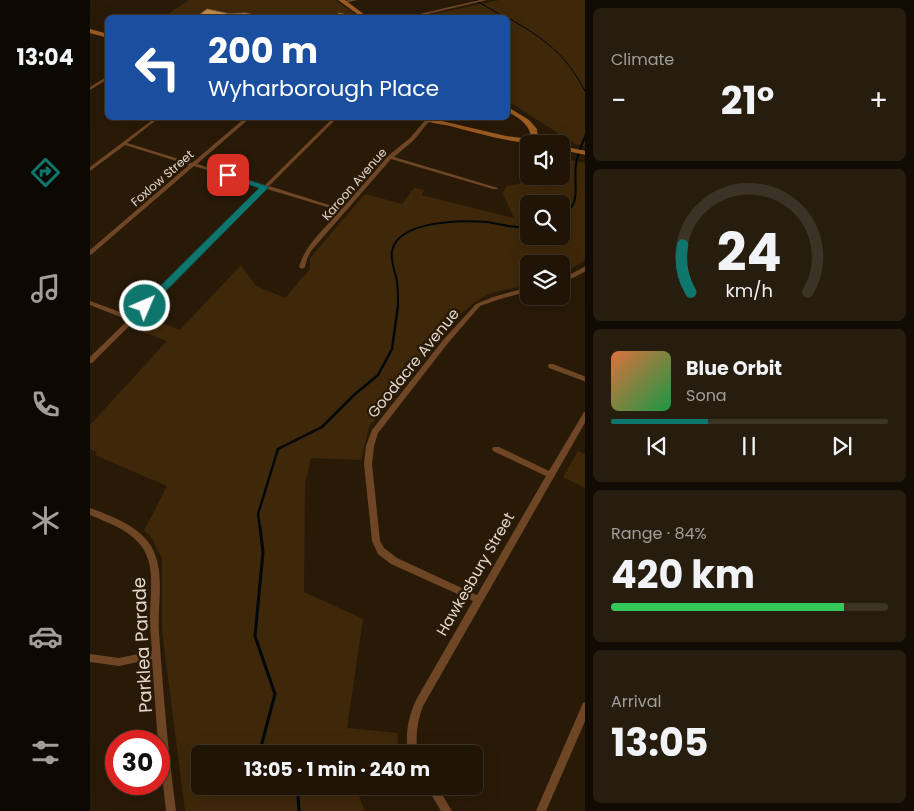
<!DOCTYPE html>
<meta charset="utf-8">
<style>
:root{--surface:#1f1405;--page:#271d0f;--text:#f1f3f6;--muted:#a19e9a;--line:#3c3327;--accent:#0f766e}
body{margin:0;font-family:Poppins,sans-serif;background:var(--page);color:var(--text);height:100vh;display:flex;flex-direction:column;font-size:19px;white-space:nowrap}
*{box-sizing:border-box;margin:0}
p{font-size:16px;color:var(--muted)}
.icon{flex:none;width:28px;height:28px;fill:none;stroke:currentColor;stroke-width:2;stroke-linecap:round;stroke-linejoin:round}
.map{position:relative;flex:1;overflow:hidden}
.side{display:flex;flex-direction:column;gap:8px;padding:8px;background:#110b03;width:329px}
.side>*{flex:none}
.banner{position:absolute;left:15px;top:15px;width:405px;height:105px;border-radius:8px;box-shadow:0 5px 20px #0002,0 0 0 1px var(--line);background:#1a4fa0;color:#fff;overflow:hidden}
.controls{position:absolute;left:430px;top:135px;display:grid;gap:10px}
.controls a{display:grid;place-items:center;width:50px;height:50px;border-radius:8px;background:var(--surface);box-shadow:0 5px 20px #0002,0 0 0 1px var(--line);font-size:25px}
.speed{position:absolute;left:15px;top:730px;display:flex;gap:10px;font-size:25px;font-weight:700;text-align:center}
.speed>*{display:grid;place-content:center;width:65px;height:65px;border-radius:50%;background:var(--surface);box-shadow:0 5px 20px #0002,0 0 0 1px var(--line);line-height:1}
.speed .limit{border:8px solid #d22;background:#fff;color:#111}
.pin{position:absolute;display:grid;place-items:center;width:42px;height:42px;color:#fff;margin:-21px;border-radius:10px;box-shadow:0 2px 8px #0006}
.me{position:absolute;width:55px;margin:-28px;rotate:45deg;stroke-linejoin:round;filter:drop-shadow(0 0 4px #0008)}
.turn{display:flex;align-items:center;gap:18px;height:105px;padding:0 20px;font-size:22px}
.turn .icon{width:65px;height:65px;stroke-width:2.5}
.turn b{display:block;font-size:35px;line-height:42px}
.big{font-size:38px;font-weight:700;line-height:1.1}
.side .tile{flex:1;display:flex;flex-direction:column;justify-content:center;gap:8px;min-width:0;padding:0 18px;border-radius:8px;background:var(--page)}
.side .dial{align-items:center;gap:0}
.dial svg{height:130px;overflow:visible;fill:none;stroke:var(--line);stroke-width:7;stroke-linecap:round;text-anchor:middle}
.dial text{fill:var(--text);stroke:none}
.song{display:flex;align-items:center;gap:15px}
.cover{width:60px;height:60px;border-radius:8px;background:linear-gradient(135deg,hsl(20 70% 55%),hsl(140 70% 35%))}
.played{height:5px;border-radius:2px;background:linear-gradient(90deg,var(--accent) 35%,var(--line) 35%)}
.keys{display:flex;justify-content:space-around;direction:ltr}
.heat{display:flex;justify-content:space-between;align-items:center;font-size:28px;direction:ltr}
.charge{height:8px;border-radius:4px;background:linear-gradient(90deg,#34c759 84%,var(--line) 0)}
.trip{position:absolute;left:101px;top:745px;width:292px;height:50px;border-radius:8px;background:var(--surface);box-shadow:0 5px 20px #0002,0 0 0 1px var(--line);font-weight:700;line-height:50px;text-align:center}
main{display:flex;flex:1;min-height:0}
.dock{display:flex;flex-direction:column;width:90px;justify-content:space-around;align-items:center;background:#0c0802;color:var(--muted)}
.dock .icon{width:35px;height:35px}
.dock .active{color:var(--accent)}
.dock b{font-size:22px;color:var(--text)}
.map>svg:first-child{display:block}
.green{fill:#3f280a;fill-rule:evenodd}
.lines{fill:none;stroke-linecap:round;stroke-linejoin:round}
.stream-far3{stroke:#00080b;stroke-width:1}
.stream-far2{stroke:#00080b;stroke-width:2}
.stream-far1{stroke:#00080b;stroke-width:2.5}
.stream{stroke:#00080b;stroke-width:3}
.building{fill:#c18b4d;stroke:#876136}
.street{fill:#6e4625;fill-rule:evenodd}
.secondary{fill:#9c5b21;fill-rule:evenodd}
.route{fill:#0f766e;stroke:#0a4d48}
.labels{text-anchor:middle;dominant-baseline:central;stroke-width:5;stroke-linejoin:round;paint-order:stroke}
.far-street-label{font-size:12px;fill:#e2d7cc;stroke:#291a07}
.street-label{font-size:15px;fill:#e2d7cc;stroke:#291a07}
.near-street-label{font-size:18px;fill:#e2d7cc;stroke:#291a07}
</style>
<main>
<nav class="dock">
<b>13:04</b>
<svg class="icon active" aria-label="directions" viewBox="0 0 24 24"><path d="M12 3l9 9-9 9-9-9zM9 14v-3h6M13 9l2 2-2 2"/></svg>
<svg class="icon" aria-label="music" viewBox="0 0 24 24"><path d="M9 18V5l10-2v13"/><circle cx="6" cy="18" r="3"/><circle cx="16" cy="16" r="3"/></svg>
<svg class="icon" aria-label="phone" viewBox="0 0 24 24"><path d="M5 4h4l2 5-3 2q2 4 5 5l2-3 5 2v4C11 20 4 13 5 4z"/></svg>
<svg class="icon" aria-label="climate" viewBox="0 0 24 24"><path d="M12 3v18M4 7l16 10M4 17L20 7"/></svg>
<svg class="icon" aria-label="car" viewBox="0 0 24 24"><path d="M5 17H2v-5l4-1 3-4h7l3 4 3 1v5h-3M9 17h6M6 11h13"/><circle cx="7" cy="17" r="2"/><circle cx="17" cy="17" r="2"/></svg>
<svg class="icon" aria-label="filters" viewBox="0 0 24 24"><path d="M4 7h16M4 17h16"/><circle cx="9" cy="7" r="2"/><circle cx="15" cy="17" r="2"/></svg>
</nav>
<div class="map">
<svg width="496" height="811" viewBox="0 0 496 811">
<rect width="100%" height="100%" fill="#291a07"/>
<path class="green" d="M99 0H245L270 17 72 18Z
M410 0H495V146L485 144 418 101V18L329 17Z
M471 158 495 163V260L471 275V264H439V285C404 292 394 291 368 317L279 427 271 460 221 458 215 483 214 592 273 619 257 728 307 733 309 754H110V786H283L269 796 275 811H95L72 630V559L60 535 54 531 77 486 5 455 7 452 0 449V425L77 341 45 329 57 317 90 330 151 265 166 286 195 298 220 269V258L275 194 312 204 324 188 334 190 332 195 424 218 413 194 416 186 428 184 448 176H471ZM439 204H471V236H439Z
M488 451 495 454V488L473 477Z"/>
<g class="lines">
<path class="stream-far3" d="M385 0 416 18
M418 18C454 38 477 55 496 93"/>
<path class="stream-far2" d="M471 215C493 206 483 183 486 164 487 154 493 143 496 134
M308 307C308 299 308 289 307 281 305 271 300 260 302 251 308 220 373 220 397 222 411 224 425 229 439 227"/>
<path class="stream-far1" d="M170 528 168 514 188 449 232 427 264 395 288 375 302 349 308 306"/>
<path class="stream" d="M170 527 173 552 165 636 185 694 171 747 172 754
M195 786 208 795 209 811"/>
</g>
<path class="building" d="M117 9 140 14 155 13 174 17 105 18Z
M249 13 257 15 254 18H243Z"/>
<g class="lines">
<path class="street" d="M259 0H267L254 3 252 2Z
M390 0H397L321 18H312Z
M18 76V79L0 90V87Z
M65 118H69L37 143 102 163 155 118H159V119L107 164 175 185 243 118H247L179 186 252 209 298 156 320 138 337 118H339L341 119 324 140 304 157 408 188 407 189H403L301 159 221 251 217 259 215 267 212 269 209 267C215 245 235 228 250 211L177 189 2 363H0V357L38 320 0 305V301L41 316 172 187 104 166 2 254 0 255V250L99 165 35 145 0 171V167Z
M496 266V271L483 278 471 281V277L479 275Z
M439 287V291L407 300 390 306 358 343 288 433 284 446 282 464 290 541 294 548 307 558 387 595 456 476 403 451 402 449 403 447H409L459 471 494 412H496V421L333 706C327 722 325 737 328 754H318C315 734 318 718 326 700L383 601 301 564 288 554 282 541 274 464 276 446 282 430 354 339 386 304 403 297Z
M459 364H463L496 377V382L459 368 458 366Z
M0 508C21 516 49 526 61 546 76 572 67 604 69 632 73 692 78 751 86 811H76L67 730 62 659 29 666 0 662V654L29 658 62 651C61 639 60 627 60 616 60 590 67 561 47 541 35 528 16 522 0 515Z
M496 702V719L456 811H446L493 703Z
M336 786H347L362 811H351Z"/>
<path class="secondary" d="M248 0H255L279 18H273Z
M0 29 18 34V38L0 33Z
M418 107 439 120 447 129 448 138 455 144C424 144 391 134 360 126 350 124 338 123 330 118H339L416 136 441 139C441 125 429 118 418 112Z
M471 146 496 151V155L471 150Z"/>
</g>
<path class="route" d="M135 174H141L179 187 59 308H52V304L169 188 135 177Z"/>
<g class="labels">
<g class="far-street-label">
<text transform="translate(72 178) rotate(-41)">Foxlow Street</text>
<text transform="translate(264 184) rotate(-49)">Karoon Avenue</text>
</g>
<g class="street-label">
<text transform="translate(323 363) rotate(-51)">Goodacre Avenue</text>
<text transform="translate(385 574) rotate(-60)">Hawkesbury Street</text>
</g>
<g class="near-street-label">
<text transform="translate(52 645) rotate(-93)">Parklea Parade</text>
</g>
</g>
</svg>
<div class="controls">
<a><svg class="icon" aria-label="sound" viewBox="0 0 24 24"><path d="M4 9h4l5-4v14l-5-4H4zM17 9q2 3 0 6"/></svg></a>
<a><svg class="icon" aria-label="search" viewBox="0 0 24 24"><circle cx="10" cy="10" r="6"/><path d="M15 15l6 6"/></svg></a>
<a><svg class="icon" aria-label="layers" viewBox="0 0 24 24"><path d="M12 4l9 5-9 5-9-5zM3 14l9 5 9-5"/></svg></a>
</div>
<div class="speed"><div class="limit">30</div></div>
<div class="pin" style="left:138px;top:175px;background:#d93025"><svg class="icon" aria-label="arrive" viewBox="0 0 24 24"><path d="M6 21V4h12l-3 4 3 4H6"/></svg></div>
<svg class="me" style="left:55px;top:306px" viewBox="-20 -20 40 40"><circle r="17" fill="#0f766e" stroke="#fff" stroke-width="3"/><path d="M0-11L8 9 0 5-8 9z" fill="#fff"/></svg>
<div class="trip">13:05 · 1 min · 240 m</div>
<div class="banner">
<div class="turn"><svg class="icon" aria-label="left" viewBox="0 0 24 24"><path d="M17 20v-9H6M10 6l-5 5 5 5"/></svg><div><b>200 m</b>Wyharborough Place</div></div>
</div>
</div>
<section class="side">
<div class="tile"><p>Climate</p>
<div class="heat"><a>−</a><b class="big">21°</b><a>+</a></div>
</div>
<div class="tile dial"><svg viewBox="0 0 100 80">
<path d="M14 69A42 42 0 1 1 86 69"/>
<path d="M14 69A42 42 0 0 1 9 40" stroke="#0f766e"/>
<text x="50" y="56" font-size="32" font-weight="700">24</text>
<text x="50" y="72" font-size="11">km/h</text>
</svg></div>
<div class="tile">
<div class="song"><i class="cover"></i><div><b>Blue Orbit</b><p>Sona</p></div></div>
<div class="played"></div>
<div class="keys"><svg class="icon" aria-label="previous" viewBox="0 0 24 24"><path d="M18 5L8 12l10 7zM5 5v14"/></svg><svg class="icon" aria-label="pause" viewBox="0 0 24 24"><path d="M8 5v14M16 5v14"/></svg><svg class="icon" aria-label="next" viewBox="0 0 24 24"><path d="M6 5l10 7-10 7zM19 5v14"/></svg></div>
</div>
<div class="tile"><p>Range · 84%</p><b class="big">420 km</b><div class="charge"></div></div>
<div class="tile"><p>Arrival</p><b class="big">13:05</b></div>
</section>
</main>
